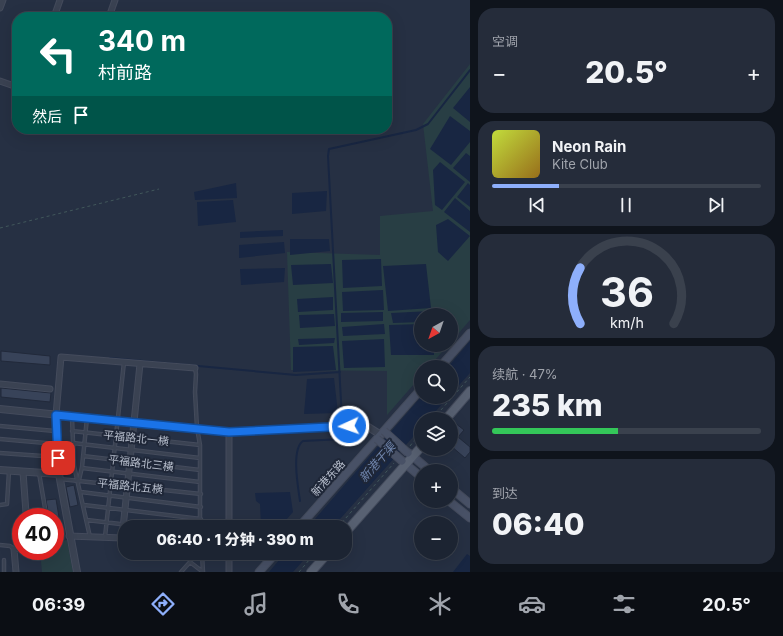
<!DOCTYPE html>
<html lang="zh">
<meta charset="utf-8">
<style>
:root{--surface:#1c2432;--page:#252c3a;--text:#f1f3f6;--muted:#a0a4ac;--line:#3a414d;--accent:#8eaffb}
body{margin:0;font-family:Inter,"Noto Sans SC",sans-serif;background:var(--page);color:var(--text);height:100vh;display:flex;flex-direction:column;font-size:15px;white-space:nowrap}
*{box-sizing:border-box;margin:0}
p{font-size:13px;color:var(--muted)}
.icon{flex:none;width:22px;height:22px;fill:none;stroke:currentColor;stroke-width:2;stroke-linecap:round;stroke-linejoin:round}
.map{position:relative;flex:1;overflow:hidden}
.sheet{display:flex;flex-direction:column;gap:8px;padding:8px;background:#0f141c;width:313px}
.sheet>*{flex:none}
.banner{position:absolute;left:12px;top:12px;width:380px;height:122px;border-radius:16px;box-shadow:0 4px 16px #0002,0 0 0 1px var(--line);background:#00695c;color:#fff;overflow:hidden}
.needle{width:26px;rotate:220deg}
.tools{position:absolute;left:414px;top:308px;display:grid;gap:8px}
.tools a{display:grid;place-items:center;width:44px;height:44px;border-radius:50%;background:var(--surface);box-shadow:0 4px 16px #0002,0 0 0 1px var(--line);font-size:20px}
.speed{position:absolute;left:12px;top:508px;display:flex;gap:8px;font-size:20px;font-weight:700;text-align:center}
.speed>*{display:grid;place-content:center;width:52px;height:52px;border-radius:50%;background:var(--surface);box-shadow:0 4px 16px #0002,0 0 0 1px var(--line);line-height:1}
.speed .limit{border:6px solid #d22;background:#fff;color:#111}
.pin{position:absolute;display:grid;place-items:center;width:34px;height:34px;color:#fff;margin:-17px;border-radius:8px;box-shadow:0 2px 6px #0006}
.me{position:absolute;width:44px;margin:-22px;rotate:267deg;stroke-linejoin:round;filter:drop-shadow(0 0 3px #0008)}
.turn{display:flex;align-items:center;gap:14px;height:84px;padding:0 20px;font-size:18px}
.turn .icon{width:52px;height:52px;stroke-width:2.5}
.turn b{display:block;font-size:28px;line-height:34px}
.then{display:flex;align-items:center;height:38px;padding:0 20px;background:#0003;gap:8px;font-size:15px}
.big{font-size:30px;font-weight:800;line-height:1.1}
.sheet .tile{flex:1;display:flex;flex-direction:column;justify-content:center;gap:6px;min-width:0;padding:0 14px;border-radius:16px;background:var(--page)}
.sheet .dial{align-items:center;gap:0}
.dial svg{height:104px;overflow:visible;fill:none;stroke:var(--line);stroke-width:7;stroke-linecap:round;text-anchor:middle}
.dial text{fill:var(--text);stroke:none}
.song{display:flex;align-items:center;gap:12px}
.cover{width:48px;height:48px;border-radius:6px;background:linear-gradient(135deg,hsl(70 70% 55%),hsl(40 70% 35%))}
.played{height:4px;border-radius:2px;background:linear-gradient(90deg,var(--accent) 25%,var(--line) 25%)}
.keys{display:flex;justify-content:space-around;direction:ltr}
.heat{display:flex;justify-content:space-between;align-items:center;font-size:22px;direction:ltr}
.charge{height:6px;border-radius:3px;background:linear-gradient(90deg,#34c759 47%,var(--line) 0)}
.trip{position:absolute;left:118px;top:520px;width:234px;height:40px;border-radius:16px;background:var(--surface);box-shadow:0 4px 16px #0002,0 0 0 1px var(--line);font-weight:800;line-height:40px;text-align:center}
.menu{display:flex;height:64px;justify-content:space-around;align-items:center;background:#0b0e14;color:var(--muted)}
.menu .icon{width:28px;height:28px}
.menu .current{color:var(--accent)}
.menu b{font-size:18px;color:var(--text)}
main{display:flex;flex:1;min-height:0}
.map>svg:first-child{display:block}
.green{fill:#283e44}
.water{fill:#182642}
.lines{fill:none;stroke-linecap:round;stroke-linejoin:round}
.stream{stroke:#182642;stroke-width:2}
.building{fill:#384359;stroke:#21293a}
.service-casing{stroke:#444b5c;stroke-width:4.5}
.minor-casing{stroke:#444b5c;stroke-width:7}
.tertiary-casing{stroke:#444b5c;stroke-width:8}
.secondary-casing{stroke:#444b5c;stroke-width:9}
.primary-casing{stroke:#444b5c;stroke-width:10}
.path{stroke:#41575b;stroke-width:1;stroke-dasharray:3 3;stroke-linecap:butt}
.service{stroke:#3a4252;stroke-width:2.5}
.minor{stroke:#3a4252;stroke-width:5}
.tertiary{stroke:#3a4252;stroke-width:6}
.secondary{stroke:#485166;stroke-width:7}
.primary{stroke:#586172;stroke-width:8}
.secondary-bridge-casing{stroke:#444b5c;stroke-width:9;stroke-linecap:butt}
.secondary-bridge{stroke:#485166;stroke-width:7}
.route-casing{stroke:#114b97;stroke-width:10}
.route{stroke:#1a73e8;stroke-width:7}
.labels{text-anchor:middle;dominant-baseline:central;stroke-width:4;stroke-linejoin:round;paint-order:stroke}
.street-label{font-size:11px;fill:#b7becc;stroke:#1f2738}
.water-label{font-size:12px;font-style:italic;fill:#7085ac;stroke:#1f2738}
</style>
<main>
<div class="map">
<svg width="470" height="572" viewBox="0 0 470 572">
<rect width="100%" height="100%" fill="#263043"/>
<path class="green" d="M470 64V320L451 342V315H421V345H448L429 367H421V376L387 415V371L291 370 287 252 380 255V216L433 211 423 124Z
M67 540 73 572H42L40 551H55V542Z"/>
<path class="water" d="M470 87V122L453 108Z
M450 116 470 131V142L451 165 430 149Z
M466 153 470 156V182L453 168Z
M440 162 465 182 442 210 435 205 433 170Z
M236 183 237 198 195 200 194 192Z
M468 183 470 185V207L457 197Z
M327 191 326 211 292 214V193Z
M455 198 470 211V232L444 212Z
M233 200 236 222 198 226 197 202Z
M448 219 470 236 448 261 438 252 436 225Z
M283 230V236L240 238V232Z
M290 239H329L330 251 290 255Z
M284 242 285 253 239 258V245Z
M381 259 382 286 343 288 342 260Z
M331 264 333 283 293 285 291 265Z
M426 264 431 308 388 311 383 266Z
M285 268 284 282 241 285 240 269Z
M383 290 384 310 343 311 342 292Z
M333 297V310L298 312 297 299Z
M431 311V315H421V322L393 323 391 313Z
M383 312V321L341 322V313Z
M334 314 335 326 300 328 299 315Z
M384 324 385 334 343 336 342 327Z
M421 324V345H434V355H391L389 325Z
M335 338 334 343 299 345 298 339Z
M384 339 385 367 344 368 342 341Z
M470 341V373L451 394V367H448Z
M333 346 336 370 293 372V347Z
M334 378 338 413 304 414 307 379Z
M421 397H448L429 419H421V428L333 527H308Z
M290 492 293 512 280 527H261L260 504 256 501 255 493Z
M285 553H310L293 572H269Z
M467 554 470 556V572H453Z"/>
<g class="lines">
<path class="stream" d="M110 358 296 375 340 372
M300 501C298 487 291 449 303 441L343 439 328 156 329 149 416 130 428 124 470 70"/>
</g>
<path class="building" d="M1 351 50 356V365L1 361Z
M1 388 51 393 50 402 1 397Z
M455 423 464 430 458 437 470 447V452L465 458 451 446V427Z
M74 485 78 505 70 507 66 487Z
M56 499 59 517H49L46 500Z"/>
<g class="lines">
<defs>
<path id="service" d="M195 368 196 374 195 392 197 428 200 445V527
M72 418 74 466 90 537
M0 426 55 431
M72 431 200 445
M0 439 57 444
M73 443 200 458
M0 453 57 457
M83 456 200 470
M82 468 200 482
M39 473 46 514
M60 479 201 494
M79 480 82 467 87 418
M81 492 201 507
M0 505 7 504 9 471
M84 505 201 519
M87 520 145 527
M105 537 124 362
M0 545 10 546 14 549
M202 553 203 572
M4 560V572
M181 572 190 562 203 572"/>
<path id="minor" d="M0 8 3 0
M54 17 60 0
M109 17 115 0
M0 81 17 87
M0 384 50 389
M56 415 61 357 195 368
M23 472 26 513 27 517
M229 527V432
M69 536 122 538 140 364
M16 572 14 549 21 548
M229 572V553"/>
<path id="tertiary" d="M0 409 229 432 365 425 381 435
M56 415 59 474 77 572
M0 470 59 474"/>
<path id="secondary" d="M440 367 470 333
M409 453 430 471
M402 461 421 477
M451 488 470 504
M449 501 470 518
M299 527 421 389
M259 572 276 553"/>
<path id="primary" d="M446 419 470 391
M345 533 421 447
M311 572 328 553"/>
</defs>
<use href="#service" class="service-casing"/>
<use href="#minor" class="minor-casing"/>
<use href="#tertiary" class="tertiary-casing"/>
<use href="#secondary" class="secondary-casing"/>
<use href="#primary" class="primary-casing"/>
<path class="path" d="M0 228 159 189
M433 419 470 377
M410 446 421 432
M338 527 394 463
M299 572 315 553"/>
<use href="#service" class="service"/>
<use href="#minor" class="minor"/>
<use href="#tertiary" class="tertiary"/>
<use href="#secondary" class="secondary"/>
<use href="#primary" class="primary"/>
<defs>
<path id="secondary-bridge" d="M384 431 408 453
M377 439 402 461"/>
</defs>
<use href="#secondary-bridge" class="secondary-bridge-casing"/>
<use href="#secondary-bridge" class="secondary-bridge"/>
</g>
<g class="lines">
<defs>
<path id="route" d="M58 458 56 415 229 432 349 426"/>
</defs>
<use href="#route" class="route-casing"/>
<use href="#route" class="route"/>
</g>
<g class="labels">
<g class="street-label">
<text transform="translate(136 438) rotate(6)">平福路北一横</text>
<text transform="translate(141 463) rotate(7)">平福路北三横</text>
<text transform="translate(328 478) rotate(-48)">新港东路</text>
<text transform="translate(130 486) rotate(6)">平福路北五横</text>
</g>
<g class="water-label">
<text transform="translate(377 462) rotate(-49)">新港干渠</text>
</g>
</g>
</svg>
<div class="tools">
<a><svg class="needle" viewBox="-14 -14 28 28"><path d="M0-13l5 13h-10z" fill="#e53935"/><path d="M0 13l5-13h-10z" fill="#a0a4ac"/></svg></a>
<a><svg class="icon" aria-label="search" viewBox="0 0 24 24"><circle cx="10" cy="10" r="6"/><path d="M15 15l6 6"/></svg></a>
<a><svg class="icon" aria-label="layers" viewBox="0 0 24 24"><path d="M12 4l9 5-9 5-9-5zM3 14l9 5 9-5"/></svg></a>
<a>+</a>
<a>−</a>
</div>
<div class="speed"><div class="limit">40</div></div>
<div class="pin" style="left:58px;top:458px;background:#d93025"><svg class="icon" aria-label="arrive" viewBox="0 0 24 24"><path d="M6 21V4h12l-3 4 3 4H6"/></svg></div>
<svg class="me" style="left:349px;top:426px" viewBox="-20 -20 40 40"><circle r="17" fill="#1a73e8" stroke="#fff" stroke-width="3"/><path d="M0-11L8 9 0 5-8 9z" fill="#fff"/></svg>
<div class="trip">06:40 · 1 分钟 · 390 m</div>
<div class="banner">
<div class="turn"><svg class="icon" aria-label="left" viewBox="0 0 24 24"><path d="M17 20v-9H6M10 6l-5 5 5 5"/></svg><div><b>340 m</b>村前路</div></div>
<div class="then">然后<svg class="icon" aria-label="arrive" viewBox="0 0 24 24"><path d="M6 21V4h12l-3 4 3 4H6"/></svg></div>
</div>
</div>
<section class="sheet">
<div class="tile"><p>空调</p>
<div class="heat"><a>−</a><b class="big">20.5°</b><a>+</a></div>
</div>
<div class="tile">
<div class="song"><i class="cover"></i><div><b>Neon Rain</b><p>Kite Club</p></div></div>
<div class="played"></div>
<div class="keys"><svg class="icon" aria-label="previous" viewBox="0 0 24 24"><path d="M18 5L8 12l10 7zM5 5v14"/></svg><svg class="icon" aria-label="pause" viewBox="0 0 24 24"><path d="M8 5v14M16 5v14"/></svg><svg class="icon" aria-label="next" viewBox="0 0 24 24"><path d="M6 5l10 7-10 7zM19 5v14"/></svg></div>
</div>
<div class="tile dial"><svg viewBox="0 0 100 80">
<path d="M14 69A42 42 0 1 1 86 69"/>
<path d="M14 69A42 42 0 0 1 14 26" stroke="#8eaffb"/>
<text x="50" y="56" font-size="32" font-weight="700">36</text>
<text x="50" y="72" font-size="11">km/h</text>
</svg></div>
<div class="tile"><p>续航 · 47%</p><b class="big">235 km</b><div class="charge"></div></div>
<div class="tile"><p>到达</p><b class="big">06:40</b></div>
</section>
</main>
<nav class="menu">
<b>06:39</b>
<svg class="icon current" aria-label="directions" viewBox="0 0 24 24"><path d="M12 3l9 9-9 9-9-9zM9 14v-3h6M13 9l2 2-2 2"/></svg>
<svg class="icon" aria-label="music" viewBox="0 0 24 24"><path d="M9 18V5l10-2v13"/><circle cx="6" cy="18" r="3"/><circle cx="16" cy="16" r="3"/></svg>
<svg class="icon" aria-label="phone" viewBox="0 0 24 24"><path d="M5 4h4l2 5-3 2q2 4 5 5l2-3 5 2v4C11 20 4 13 5 4z"/></svg>
<svg class="icon" aria-label="climate" viewBox="0 0 24 24"><path d="M12 3v18M4 7l16 10M4 17L20 7"/></svg>
<svg class="icon" aria-label="car" viewBox="0 0 24 24"><path d="M5 17H2v-5l4-1 3-4h7l3 4 3 1v5h-3M9 17h6M6 11h13"/><circle cx="7" cy="17" r="2"/><circle cx="17" cy="17" r="2"/></svg>
<svg class="icon" aria-label="filters" viewBox="0 0 24 24"><path d="M4 7h16M4 17h16"/><circle cx="9" cy="7" r="2"/><circle cx="15" cy="17" r="2"/></svg>
<b>20.5°</b>
</nav>
